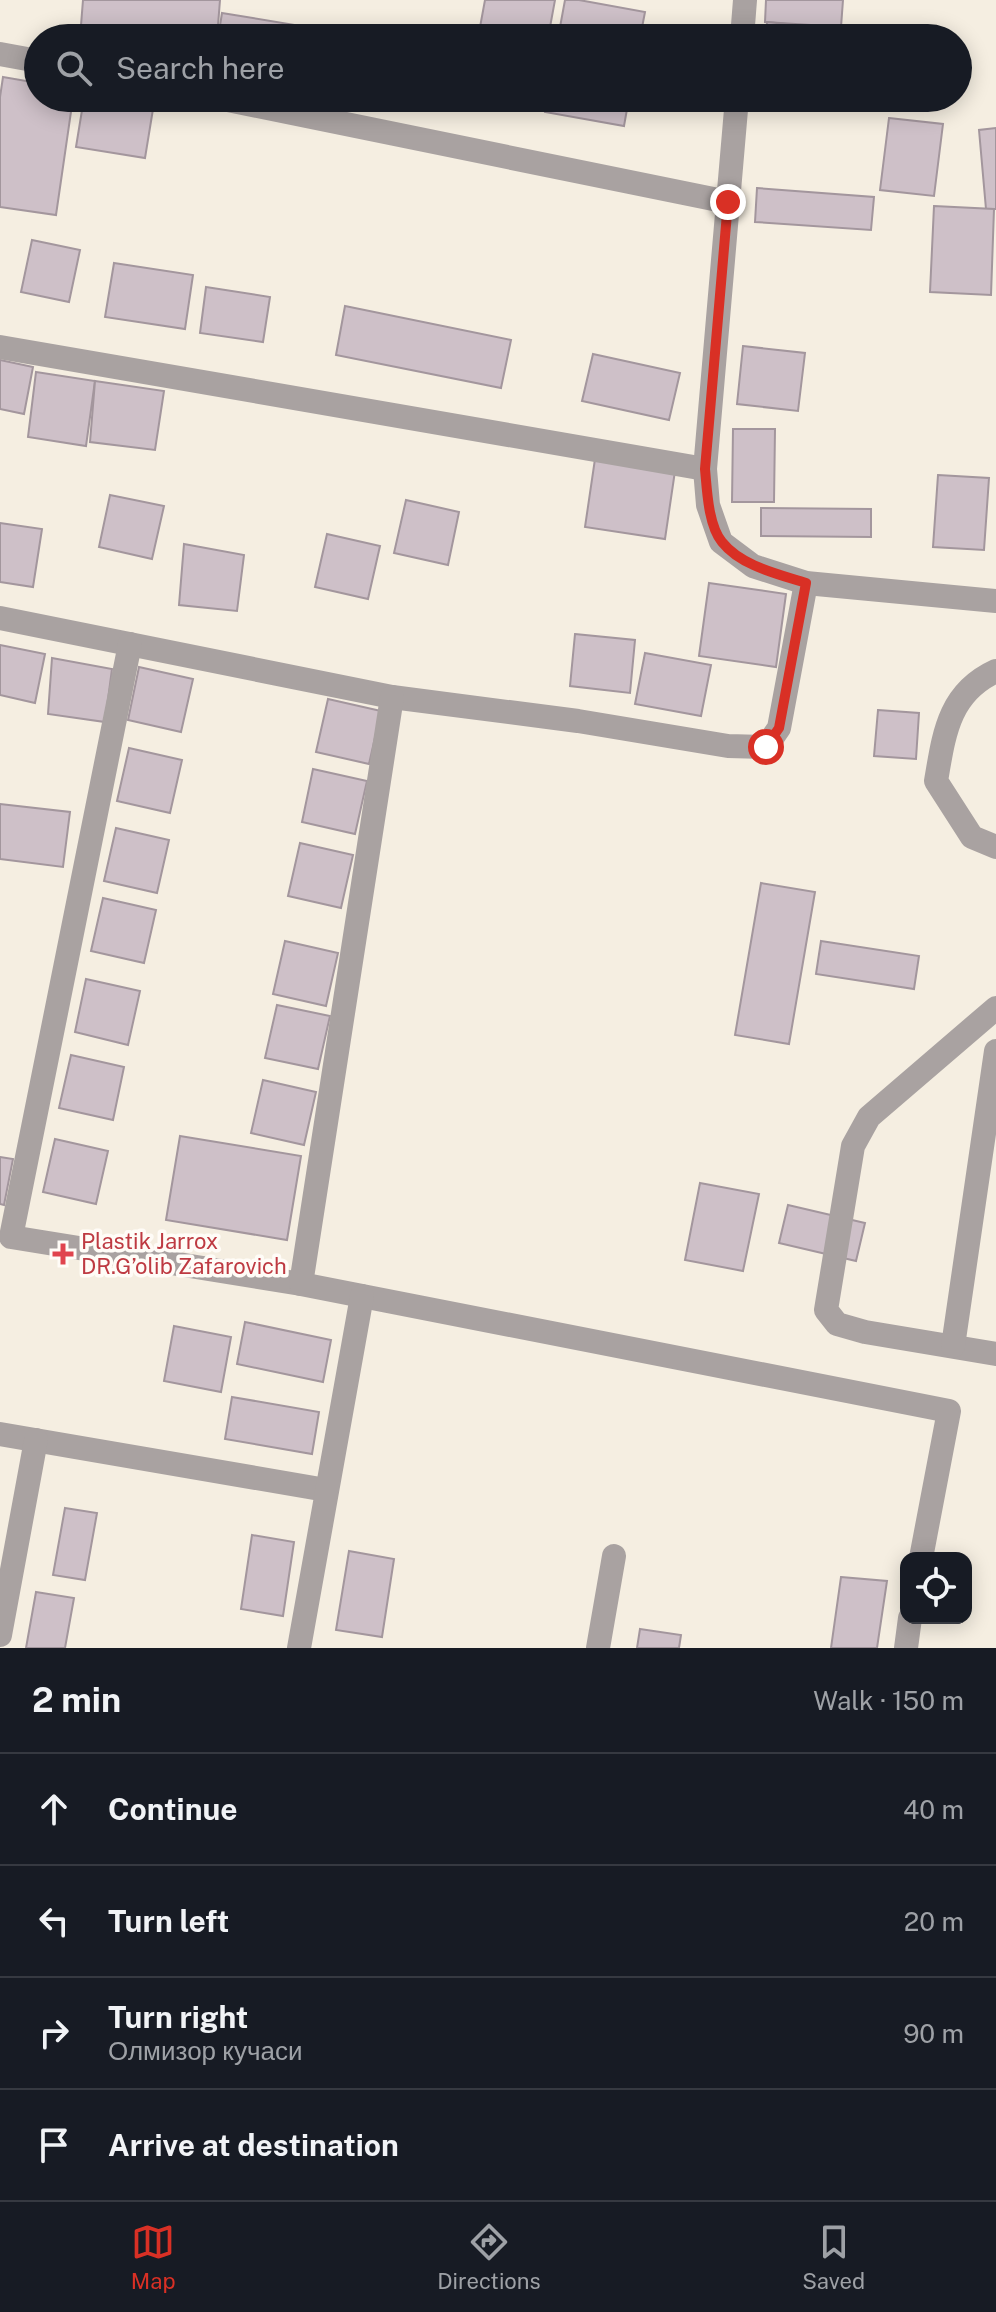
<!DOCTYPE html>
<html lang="en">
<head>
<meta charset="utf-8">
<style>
  :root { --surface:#171b24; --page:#242831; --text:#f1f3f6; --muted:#9ea1a6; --line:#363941; --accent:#d93025 }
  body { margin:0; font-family:"Public Sans",sans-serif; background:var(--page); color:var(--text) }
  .controls { position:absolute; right:24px; bottom:24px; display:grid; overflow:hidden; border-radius:16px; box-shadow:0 4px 20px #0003 }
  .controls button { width:72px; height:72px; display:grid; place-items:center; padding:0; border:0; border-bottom:2px solid var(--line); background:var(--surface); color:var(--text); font:40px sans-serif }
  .stop { position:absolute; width:24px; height:24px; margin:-18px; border:6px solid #d93025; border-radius:50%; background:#fff }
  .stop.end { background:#d93025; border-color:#fff; box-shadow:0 2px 8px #0008 }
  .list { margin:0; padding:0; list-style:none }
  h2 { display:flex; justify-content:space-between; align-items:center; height:104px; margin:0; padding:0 32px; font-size:34px }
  h2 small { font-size:26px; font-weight:400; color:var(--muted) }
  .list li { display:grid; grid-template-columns:52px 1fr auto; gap:24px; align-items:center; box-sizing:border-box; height:112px; padding:0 32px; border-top:2px solid var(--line) }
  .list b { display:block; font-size:30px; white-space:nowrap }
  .list p { margin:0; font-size:26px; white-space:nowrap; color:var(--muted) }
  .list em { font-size:26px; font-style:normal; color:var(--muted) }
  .icon { flex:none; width:44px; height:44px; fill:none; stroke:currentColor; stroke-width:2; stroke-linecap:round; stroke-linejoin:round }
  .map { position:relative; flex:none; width:996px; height:1648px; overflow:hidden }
  .search { position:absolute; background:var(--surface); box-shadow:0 4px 20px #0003; left:24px; right:24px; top:24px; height:88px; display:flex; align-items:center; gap:20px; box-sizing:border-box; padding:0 28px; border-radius:44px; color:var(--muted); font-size:30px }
  .sheet { height:552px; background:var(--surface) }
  nav { display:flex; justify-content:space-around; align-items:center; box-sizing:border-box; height:112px; border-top:2px solid var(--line); background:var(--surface); font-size:22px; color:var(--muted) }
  nav a { display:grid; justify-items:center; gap:4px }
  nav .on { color:var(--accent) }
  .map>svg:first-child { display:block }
</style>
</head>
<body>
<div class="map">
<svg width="996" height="1648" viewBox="0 0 996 1648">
  <rect width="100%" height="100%" fill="#f5eee1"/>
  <g fill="#cec0c8" stroke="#a3969d" stroke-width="2">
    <polygon points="83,0 220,0 217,38 80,38"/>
    <polygon points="485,0 555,0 548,38 478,38"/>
    <polygon points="565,0 579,0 645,12 640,38 558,38"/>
    <polygon points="766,0 843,0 841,27 765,22"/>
    <polygon points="222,13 313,28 312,38 218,38"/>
    <polygon points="767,22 816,27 815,38 766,38"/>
    <polygon points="325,29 368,38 323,38"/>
    <polygon points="3,77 38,83 38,98 73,98 56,215 0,207 0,97"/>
    <polygon points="84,98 122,98 154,103 145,158 76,147"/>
    <polygon points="502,98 537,98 536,104"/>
    <polygon points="547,98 629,98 624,126 545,112"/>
    <polygon points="889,118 943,124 934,196 880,190"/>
    <polygon points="996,128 996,209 986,209 979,130"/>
    <polygon points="757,188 874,197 871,230 755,222"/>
    <polygon points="934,206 994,209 991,295 930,292"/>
    <polygon points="32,240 80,250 69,302 21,292"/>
    <polygon points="114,263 193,275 185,329 105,317"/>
    <polygon points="206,287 270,297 263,342 200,333"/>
    <polygon points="345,306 511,340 501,388 336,355"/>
    <polygon points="743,346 805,353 798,411 737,404"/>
    <polygon points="593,354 680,373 669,420 582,401"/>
    <polygon points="0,360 33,367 24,414 0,409"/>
    <polygon points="36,372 95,381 86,446 28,437"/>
    <polygon points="95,381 164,391 155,450 90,442"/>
    <polygon points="733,429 775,429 774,502 732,502"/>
    <polygon points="595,459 675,471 665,539 585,527"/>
    <polygon points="938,475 989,478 984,550 933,547"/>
    <polygon points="110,495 164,506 152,559 99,547"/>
    <polygon points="406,500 459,512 448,565 394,553"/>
    <polygon points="761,508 871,509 871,537 761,536"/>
    <polygon points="0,523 42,529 33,587 0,582"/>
    <polygon points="327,534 380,546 368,599 315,587"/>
    <polygon points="184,544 244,555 237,611 179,605"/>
    <polygon points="709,583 786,594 776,667 699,656"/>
    <polygon points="575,634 635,640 630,693 570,686"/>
    <polygon points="0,645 45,654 35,703 0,695"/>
    <polygon points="645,653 711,665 701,716 635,704"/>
    <polygon points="52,658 112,669 105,722 48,714"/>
    <polygon points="139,667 193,679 181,732 128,720"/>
    <polygon points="328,699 381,711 369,764 316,752"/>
    <polygon points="878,710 919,713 916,759 874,756"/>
    <polygon points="129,748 182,760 170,813 117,801"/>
    <polygon points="313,769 367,781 355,834 302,822"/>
    <polygon points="0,804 70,812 63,867 0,859"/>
    <polygon points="116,828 169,840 157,893 104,881"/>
    <polygon points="300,843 353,855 341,908 288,896"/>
    <polygon points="761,883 815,892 789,1044 735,1035"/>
    <polygon points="103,898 156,910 144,963 91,951"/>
    <polygon points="285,941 338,953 326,1006 273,994"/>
    <polygon points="821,941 919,956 914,989 816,974"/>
    <polygon points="86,979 140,991 128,1045 75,1032"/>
    <polygon points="277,1005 330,1016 318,1069 265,1058"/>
    <polygon points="71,1055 124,1067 113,1120 59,1108"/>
    <polygon points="263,1080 316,1092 304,1145 251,1133"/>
    <polygon points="180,1136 301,1156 287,1240 166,1220"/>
    <polygon points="55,1139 108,1151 96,1204 43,1192"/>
    <polygon points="0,1157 13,1159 4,1205 0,1204"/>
    <polygon points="700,1183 759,1194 743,1271 685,1260"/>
    <polygon points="788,1205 865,1223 856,1261 779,1243"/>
    <polygon points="245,1322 331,1340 323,1382 237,1364"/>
    <polygon points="174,1326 231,1337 221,1392 164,1381"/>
    <polygon points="232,1397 319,1412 312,1454 225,1439"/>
    <polygon points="65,1508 97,1513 85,1580 53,1575"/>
    <polygon points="252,1535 294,1542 283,1616 241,1609"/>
    <polygon points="349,1551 394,1559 382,1637 336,1630"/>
    <polygon points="841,1577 887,1581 877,1648 831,1648"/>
    <polygon points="36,1592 74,1598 65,1648 26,1648"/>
    <polygon points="640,1629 681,1635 679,1648 637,1648"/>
  </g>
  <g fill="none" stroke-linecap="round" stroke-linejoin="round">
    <g stroke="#a9a2a1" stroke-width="24">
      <polyline points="742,38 745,0"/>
      <polyline points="0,54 38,61"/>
      <polyline points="218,98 728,202"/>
      <polyline points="737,98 705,469 708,505 721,542 753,566 806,583 996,601"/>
      <polyline points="0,347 705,469"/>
      <polyline points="0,618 392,697 578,721 728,746 766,747 779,728 806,583"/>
      <polyline points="130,644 11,1237 301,1284"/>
      <path d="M 996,671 C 948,693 944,735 936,781 L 972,837 L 996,847"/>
      <polyline points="392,697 301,1284 949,1411 921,1558"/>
      <polyline points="996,1008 869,1117 853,1146 826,1310 837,1324 865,1332 996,1354"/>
      <polyline points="953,1346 996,1051"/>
      <polyline points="0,1434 326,1490"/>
      <polyline points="0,1635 36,1440"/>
      <polyline points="299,1648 362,1296"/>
      <polyline points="598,1648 614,1556"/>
      <polyline points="906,1648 910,1618"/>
    </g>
  </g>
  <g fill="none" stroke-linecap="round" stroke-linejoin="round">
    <path stroke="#d93025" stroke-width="10" d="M 728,202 L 705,469 C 707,489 708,525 722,542 C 741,566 778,574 806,583 L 779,728 L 766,747"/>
  </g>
  <path fill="#e0444e" stroke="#fffcf7" stroke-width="3" d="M59 1242h8v8h8v8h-8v8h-8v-8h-8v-8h8z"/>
  <g text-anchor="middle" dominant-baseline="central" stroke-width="7" stroke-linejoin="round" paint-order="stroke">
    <g font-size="22" fill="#be3a42" stroke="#fffcf7" text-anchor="start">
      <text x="81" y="1241">Plastik Jarrox<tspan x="81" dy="25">DR.G’olib Zafarovich</tspan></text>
    </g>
  </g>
</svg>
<div class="controls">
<button><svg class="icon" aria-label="locate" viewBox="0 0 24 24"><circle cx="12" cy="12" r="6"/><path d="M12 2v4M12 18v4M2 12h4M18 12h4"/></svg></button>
</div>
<div class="stop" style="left:766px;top:747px"></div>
<div class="stop end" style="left:728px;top:202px"></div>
<div class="search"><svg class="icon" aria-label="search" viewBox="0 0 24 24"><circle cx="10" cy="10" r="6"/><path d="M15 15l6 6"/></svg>Search here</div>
</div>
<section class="sheet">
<h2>2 min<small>Walk · 150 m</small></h2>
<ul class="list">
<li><svg class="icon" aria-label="ahead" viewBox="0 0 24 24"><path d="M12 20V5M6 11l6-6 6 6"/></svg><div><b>Continue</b></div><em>40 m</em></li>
<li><svg class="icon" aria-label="left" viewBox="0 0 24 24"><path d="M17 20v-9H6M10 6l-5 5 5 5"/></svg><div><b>Turn left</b></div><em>20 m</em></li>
<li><svg class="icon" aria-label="right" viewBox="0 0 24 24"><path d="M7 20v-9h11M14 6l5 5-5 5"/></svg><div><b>Turn right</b><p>Олмизор кучаси</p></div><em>90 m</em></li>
<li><svg class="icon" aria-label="arrive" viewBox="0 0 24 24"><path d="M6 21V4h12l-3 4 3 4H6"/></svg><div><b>Arrive at destination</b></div></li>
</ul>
</section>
<nav>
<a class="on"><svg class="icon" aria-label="map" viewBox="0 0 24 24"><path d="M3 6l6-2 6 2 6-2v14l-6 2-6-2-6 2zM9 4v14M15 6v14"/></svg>Map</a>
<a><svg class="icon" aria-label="directions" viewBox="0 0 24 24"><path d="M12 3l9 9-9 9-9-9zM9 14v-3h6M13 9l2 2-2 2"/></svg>Directions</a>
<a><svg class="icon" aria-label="saved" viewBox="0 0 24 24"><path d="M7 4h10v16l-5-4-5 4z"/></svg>Saved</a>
</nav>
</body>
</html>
